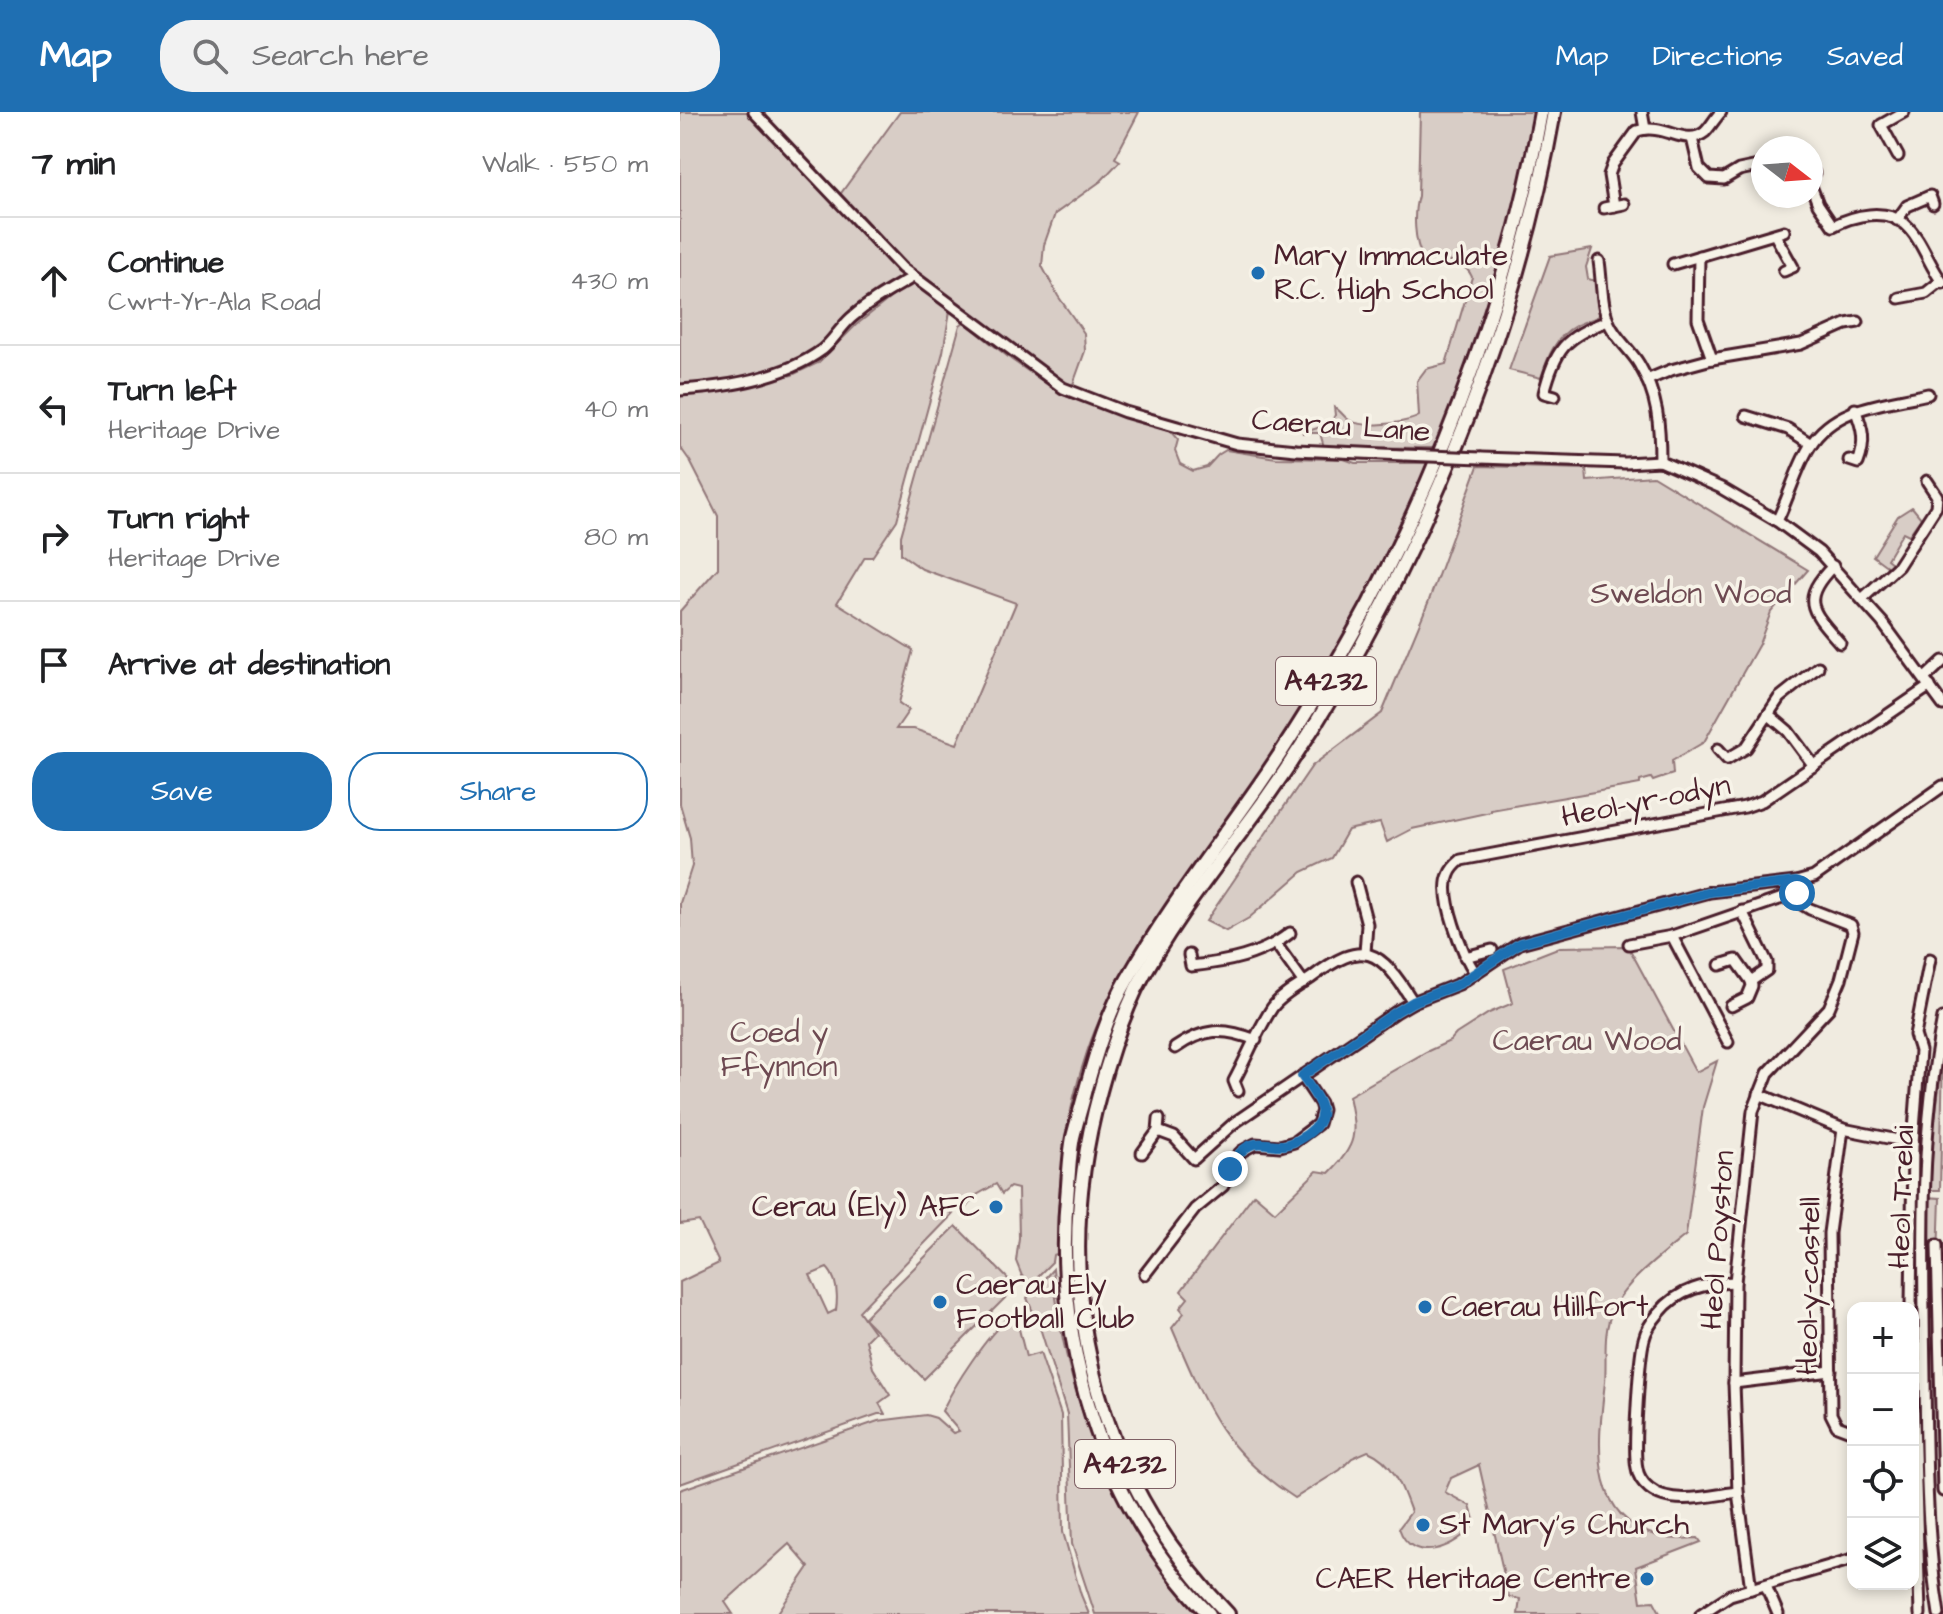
<!DOCTYPE html>
<html lang="en">
<head>
<meta charset="utf-8">
<style>
  :root { --surface:#fff; --page:#f2f2f2; --text:#202124; --muted:#757577; --line:#e0e0e0; --accent:#1f6fb2 }
  body { margin:0; font-family:"Architects Daughter",sans-serif; background:var(--page); color:var(--text) }
  .controls { position:absolute; right:24px; bottom:24px; display:grid; overflow:hidden; border-radius:16px; box-shadow:0 4px 12px #0003 }
  .controls button { width:72px; height:72px; display:grid; place-items:center; padding:0; border:0; border-bottom:2px solid var(--line); background:var(--surface); color:var(--text); font:40px sans-serif }
  .compass { position:absolute; left:1071px; top:24px; width:72px; height:72px; border-radius:50%; background:var(--surface); box-shadow:0 4px 12px #0003; rotate:107deg }
  .stop { position:absolute; width:24px; height:24px; margin:-18px; border:6px solid #1f6fb2; border-radius:50%; background:#fff }
  .stop.end { background:#1f6fb2; border-color:#fff; box-shadow:0 2px 8px #0008 }
  .list { margin:0; padding:0; list-style:none }
  h2 { display:flex; justify-content:space-between; align-items:center; height:104px; margin:0; padding:0 32px; font-size:34px }
  h2 small { font-size:26px; font-weight:400; color:var(--muted) }
  .list li { display:grid; grid-template-columns:52px 1fr auto; gap:24px; align-items:center; box-sizing:border-box; height:128px; padding:0 32px; border-top:2px solid var(--line) }
  .list b { display:block; font-size:30px; white-space:nowrap }
  .list p { margin:0; font-size:26px; white-space:nowrap; color:var(--muted) }
  .list em { font-size:26px; font-style:normal; color:var(--muted) }
  .actions { display:flex; gap:16px; padding:24px 32px }
  .actions a { flex:1; padding:18px 0; border:2px solid var(--accent); border-radius:32px; text-align:center; font-size:28px; color:var(--accent) }
  .actions .main { background:var(--accent); color:#fff }
  .icon { flex:none; width:44px; height:44px; fill:none; stroke:currentColor; stroke-width:2; stroke-linecap:round; stroke-linejoin:round }
  .map { position:relative; flex:none; width:1263px; height:1502px; overflow:hidden }
  header { display:flex; align-items:center; gap:48px; box-sizing:border-box; height:112px; padding:0 40px; background:var(--accent); color:#fff }
  header strong { font-size:38px }
  nav { display:flex; gap:44px; margin-inline-start:auto; font-size:28px }
  .search { width:560px; height:72px; background:var(--page); display:flex; align-items:center; gap:20px; box-sizing:border-box; padding:0 28px; border-radius:32px; color:var(--muted); font-size:30px }
  main { display:flex }
  aside { flex:1; background:var(--surface) }
  .map>svg:first-child { display:block }
</style>
</head>
<body>
<header>
<strong>Map</strong>
<div class="search"><svg class="icon" aria-label="search" viewBox="0 0 24 24"><circle cx="10" cy="10" r="6"/><path d="M15 15l6 6"/></svg>Search here</div>
<nav><a>Map</a><a>Directions</a><a>Saved</a></nav>
</header>
<main>
<aside>
<h2>7 min<small>Walk · 550 m</small></h2>
<ul class="list">
<li><svg class="icon" aria-label="ahead" viewBox="0 0 24 24"><path d="M12 20V5M6 11l6-6 6 6"/></svg><div><b>Continue</b><p>Cwrt-Yr-Ala Road</p></div><em>430 m</em></li>
<li><svg class="icon" aria-label="left" viewBox="0 0 24 24"><path d="M17 20v-9H6M10 6l-5 5 5 5"/></svg><div><b>Turn left</b><p>Heritage Drive</p></div><em>40 m</em></li>
<li><svg class="icon" aria-label="right" viewBox="0 0 24 24"><path d="M7 20v-9h11M14 6l5 5-5 5"/></svg><div><b>Turn right</b><p>Heritage Drive</p></div><em>80 m</em></li>
<li><svg class="icon" aria-label="arrive" viewBox="0 0 24 24"><path d="M6 21V4h12l-3 4 3 4H6"/></svg><div><b>Arrive at destination</b></div></li>
</ul>
<div class="actions"><a class="main">Save</a><a>Share</a></div>
</aside>
<div class="map">
<svg width="1263" height="1502" viewBox="0 0 1263 1502">
  <rect width="100%" height="100%" fill="#f0ebe0"/>
  <filter id="ink" filterUnits="userSpaceOnUse"><feTurbulence type="fractalNoise" baseFrequency=".0125" numOctaves="2"/><feDisplacementMap in="SourceGraphic" scale="16" xChannelSelector="R" yChannelSelector="G"/><feConvolveMatrix kernelMatrix="1 2 1 2 8 2 1 2 1" color-interpolation-filters="sRGB"/></filter>
  <g filter="url(#ink)">
    <g fill="#d8cdc6" stroke="#917678" stroke-width="2" fill-rule="evenodd">
      <polygon points="0,0 67,0 220,162 219,170 150,233 85,264 0,278"/>
      <polygon points="220,0 459,0 435,46 440,49 421,69 375,102 364,133 362,154 378,184 404,221 405,239 392,275 344,243 224,150 159,84"/>
      <path d="M 740,0 L 857,0 C 848,51 834,100 820,150 L 819,162 L 769,299 L 767,313 L 755,336 L 644,335 L 640,321 L 622,321 L 650,312 L 655,303 L 654,295 C 660,298 664,305 669,308 C 682,317 727,311 739,304 L 737,269 L 746,257 L 766,252 L 792,165 C 785,147 760,149 743,146 C 734,129 733,102 738,84 Z"/>
      <path d="M 912,137 L 906,155 L 908,167 L 916,169 L 921,203 C 914,207 905,209 897,213 C 875,225 868,244 861,266 L 829,258 L 870,144 Z"/>
      <path d="M 228,172 L 236,173 L 268,194 L 270,199 L 263,240 L 217,408 L 192,445 L 185,445 L 157,491 L 233,538 L 219,591 L 229,598 L 216,617 L 234,617 L 277,632 L 336,491 L 242,457 L 221,442 L 221,424 L 280,213 L 284,210 L 332,248 L 383,283 L 491,320 L 498,328 L 495,339 L 500,352 L 513,359 L 527,355 L 538,343 L 546,338 L 596,346 L 664,347 L 675,351 L 748,351 C 704,451 656,548 596,639 C 532,735 444,830 407,940 C 384,1006 377,1073 377,1142 L 373,1143 L 372,1150 L 353,1169 L 349,1169 L 342,1164 L 336,1149 L 339,1126 L 338,1077 L 330,1075 L 322,1082 L 316,1072 L 295,1084 L 284,1098 L 276,1092 L 268,1098 L 273,1102 L 179,1199 L 194,1220 L 186,1228 L 193,1256 L 210,1283 L 199,1291 L 205,1302 L 198,1302 L 0,1372 L 0,1170 L 39,1151 L 19,1109 L 0,1112 L 0,791 L 12,754 L 10,726 L 0,692 L 0,499 L 38,456 L 38,404 L 10,349 L 0,335 L 0,283 L 112,263 L 138,251 L 176,213 ZM 147,1156 C 158,1167 158,1183 156,1198 L 148,1202 L 130,1163 Z"/>
      <polygon points="798,354 906,357 907,369 973,364 1128,458 1091,500 1079,532 1024,630 992,649 993,662 973,669 971,666 960,669 960,672 949,674 811,698 811,700 732,717 707,730 700,711 668,718 652,746 622,760 569,806 546,819 526,809 632,654 702,601 748,491"/>
      <polygon points="1232,395 1241,406 1229,423 1223,420 1207,447 1212,451 1208,455 1193,444 1218,404"/>
      <path d="M 948,834 L 1016,960 L 1037,949 L 1023,995 L 1006,1123 C 984,1141 944,1171 933,1197 C 922,1222 927,1244 925,1270 C 918,1331 906,1411 987,1426 C 997,1428 1008,1426 1018,1426 L 1021,1430 L 956,1455 L 961,1490 L 974,1489 L 981,1502 L 838,1502 L 840,1487 L 829,1485 L 799,1353 L 771,1366 L 765,1380 L 790,1394 L 795,1411 C 778,1435 732,1455 719,1416 L 731,1400 C 722,1375 714,1350 688,1339 L 672,1346 L 660,1358 L 615,1386 C 542,1339 525,1293 492,1216 L 504,1201 L 500,1196 L 508,1186 L 501,1179 L 574,1082 L 595,1100 L 637,1059 L 649,1061 C 677,1033 677,1022 669,984 L 746,940 L 770,929 L 776,922 L 809,901 L 833,891 L 824,857 L 880,835 Z"/>
      <polygon points="1263,944 1260,1078 1247,1078 1251,1064 1254,1015"/>
      <polygon points="1246,1085 1260,1086 1256,1206 1251,1206 1250,1089"/>
      <polygon points="276,1114 336,1175 244,1267 184,1206"/>
      <path d="M 373,1157 C 383,1282 435,1411 522,1502 L 415,1502 L 392,1432 L 387,1302 L 361,1219 L 347,1186 Z"/>
      <path d="M 329,1205 L 339,1217 L 346,1245 L 360,1241 L 381,1303 L 383,1420 L 401,1483 L 409,1502 L 97,1502 L 129,1455 L 109,1432 L 45,1490 L 53,1502 L 0,1502 L 0,1378 L 198,1309 L 246,1303 L 256,1306 L 273,1321 L 279,1319 L 262,1299 C 275,1272 306,1224 329,1205 Z"/>
    </g>
    <g fill="none" stroke-linecap="round" stroke-linejoin="round">
      <defs>
        <g id="minor">
          <polyline points="74,0 222,156 383,276 445,300 557,332 616,338 724,343"/>
          <polyline points="962,0 965,17"/>
          <polyline points="1012,26 1019,56 1029,66 1044,67 1059,58 1083,53"/>
          <polyline points="1218,44 1201,13 1224,0"/>
          <polyline points="1131,63 1134,61"/>
          <path d="M 1131,74 L 1138,92 L 1153,114 C 1174,103 1205,96 1225,112 C 1242,127 1249,154 1263,171"/>
          <path d="M 934,94 L 929,63 L 933,52 L 957,19 C 985,10 1005,36 1025,20 C 1031,14 1035,6 1041,0"/>
          <polyline points="924,96 944,92"/>
          <polyline points="1217,108 1227,94 1250,84 1253,92"/>
          <polyline points="1095,123 1113,155 1104,159"/>
          <polyline points="1019,144 1018,207 1032,247"/>
          <path d="M 919,149 C 922,169 921,193 929,211 C 936,227 950,237 959,252 C 978,284 980,313 980,349"/>
          <polyline points="993,152 1104,119"/>
          <polyline points="1219,186 1246,181 1261,169"/>
          <polyline points="967,268 991,258 1032,247 1121,232 1166,212 1178,210"/>
          <path d="M 0,278 C 46,275 104,266 142,238 C 153,229 160,216 171,206 C 190,189 211,178 233,165"/>
          <path d="M 875,284 L 864,281 C 875,238 885,224 928,209"/>
          <polyline points="1066,304 1108,317 1131,332"/>
          <polyline points="801,346 945,351 980,349 1041,376 1097,409 1139,440 1202,510 1263,593"/>
          <path d="M 1169,348 L 1178,351 C 1186,330 1183,317 1175,297"/>
          <path d="M 1097,409 C 1109,385 1116,356 1130,334 C 1156,293 1206,292 1248,282"/>
          <path d="M 1153,454 C 1119,488 1132,499 1160,531"/>
          <polyline points="1183,486 1218,454 1256,395 1257,384 1247,369"/>
          <polyline points="1245,566 1263,549"/>
          <polyline points="1088,602 1108,619 1134,654"/>
          <polyline points="1038,637 1047,647 1066,636 1099,586 1138,555"/>
          <polyline points="676,770 687,812 685,841"/>
          <polyline points="992,824 1048,930"/>
          <polyline points="596,832 624,871"/>
          <polyline points="949,832 992,824 1117,781"/>
          <path d="M 509,843 L 511,854 C 547,850 581,844 610,821"/>
          <polyline points="785,845 812,838"/>
          <polyline points="1040,853 1056,848 1071,869 1087,858 1087,850 1062,799"/>
          <path d="M 795,861 C 783,842 759,784 769,763 C 771,757 776,752 781,748 L 1065,695 L 1082,689 L 1250,574"/>
          <polyline points="1051,894 1067,886 1072,874 1071,869"/>
          <path d="M 495,936 C 524,916 543,915 576,928"/>
          <path d="M 558,979 L 554,969 C 567,945 577,919 592,896 C 600,884 619,874 631,866 C 684,826 699,836 733,890"/>
          <polyline points="1079,982 1163,1017 1233,1031"/>
          <polyline points="1163,1017 1149,1121 1151,1302 1157,1314 1173,1320"/>
          <polyline points="478,1019 494,1025 514,1047 554,1011 716,900 733,890 779,872 840,831 1030,780 1116,770 1134,765 1263,674"/>
          <polyline points="462,1041 478,1019 479,1007"/>
          <polyline points="1257,1133 1263,1379"/>
          <polyline points="465,1162 515,1097 543,1074 556,1045 562,1039 575,1032 600,1034 614,1030 638,1012 642,998 640,991 622,964"/>
          <path d="M 1055,1170 C 1026,1171 998,1177 979,1201 C 973,1208 966,1218 964,1227 C 959,1245 953,1339 957,1356 C 958,1364 963,1371 969,1376 C 992,1395 1032,1383 1058,1380"/>
          <polyline points="1231,1196 1233,1031 1240,939 1235,923 1250,847"/>
          <polyline points="1054,1271 1151,1259"/>
          <polyline points="1233,1276 1240,1502"/>
          <polyline points="1086,1474 1098,1502"/>
          <polyline points="1071,1477 1058,1380 1054,1271 1055,1170 1073,999 1088,961 1149,896 1161,867 1173,820 1171,813 1130,797 1120,791 1116,770"/>
          <polyline points="1021,1502 1050,1483 1173,1447"/>
          <path d="M 1259,1502 C 1246,1424 1246,1344 1245,1265 C 1243,1145 1239,1025 1263,906"/>
        </g>
        <g id="major">
          <path d="M 529,1502 C 420,1391 372,1226 388,1074 C 389,1058 390,1041 393,1025 C 397,1009 402,993 406,977 C 416,941 428,901 447,868 C 485,801 533,739 577,676 C 618,617 655,555 689,492 C 769,339 831,170 861,0"/>
          <path d="M 548,1502 C 409,1359 368,1168 420,979 C 429,945 441,909 456,877 C 490,810 543,746 587,685 C 630,624 669,559 703,493 C 782,339 844,171 874,0"/>
        </g>
      </defs>
      <use href="#minor" stroke="#4a1f2b" stroke-width="15"/>
      <use href="#major" stroke="#4a1f2b" stroke-width="18"/>
      <use href="#minor" stroke="#f7f3e8" stroke-width="9"/>
      <use href="#major" stroke="#f7f3e8" stroke-width="12"/>
      <defs>
        <polyline id="minor-bridge" points="724,343 801,346"/>
      </defs>
      <use href="#minor-bridge" stroke="#4a1f2b" stroke-width="15" stroke-linecap="butt"/>
      <use href="#minor-bridge" stroke="#f7f3e8" stroke-width="9"/>
    </g>
  </g>
  <g fill="none" stroke-linecap="round" stroke-linejoin="round" filter="url(#ink)">
    <path stroke="#1f6fb2" stroke-width="10" d="M 550,1057 C 554,1046 560,1038 571,1033 C 581,1029 592,1034 603,1033 C 612,1032 618,1028 626,1023 C 655,1003 637,986 622,964 L 716,900 L 733,890 L 779,872 L 840,831 L 1030,780 L 1116,770 L 1117,781"/>
  </g>
  <g fill="#1f6fb2" stroke="#f7f3e8" stroke-width="3">
    <circle cx="578" cy="161" r="8"/>
    <circle cx="316" cy="1095" r="8"/>
    <circle cx="260" cy="1190" r="8"/>
    <circle cx="745" cy="1195" r="8"/>
    <circle cx="743" cy="1413" r="8"/>
    <circle cx="967" cy="1467" r="8"/>
  </g>
  <g text-anchor="middle" dominant-baseline="central" stroke-width="7" stroke-linejoin="round" paint-order="stroke">
    <g fill="#f7f3e8" stroke="#7e5f64" stroke-width="2">
      <rect x="596" y="545" width="100" height="48" rx="6"/>
      <rect x="395" y="1328" width="100" height="48" rx="6"/>
    </g>
    <g font-size="28" font-weight="bold" fill="#4a1f2b">
      <text x="646" y="569">A4232</text>
      <text x="445" y="1352">A4232</text>
    </g>
    <g font-size="30" fill="#4a1f2b" stroke="#f7f3e8" text-anchor="start">
      <text x="594" y="144">Mary Immaculate<tspan x="594" dy="34">R.C. High School</tspan></text>
      <text x="300" y="1095" text-anchor="end">Cerau (Ely) AFC</text>
      <text x="276" y="1173">Caerau Ely<tspan x="276" dy="34">Football Club</tspan></text>
      <text x="761" y="1195">Caerau Hillfort</text>
      <text x="759" y="1413">St Mary's Church</text>
      <text x="951" y="1467" text-anchor="end">CAER Heritage Centre</text>
    </g>
    <g font-size="30" fill="#4a1f2b" stroke="#f7f3e8">
      <text transform="translate(661 314) rotate(4)">Caerau Lane</text>
      <text transform="translate(966 689) rotate(-11)">Heol-yr-odyn</text>
      <text transform="translate(1222 1085) rotate(-88)">Heol Trelai</text>
      <text transform="translate(1038 1128) rotate(-86)">Heol Poyston</text>
      <text transform="translate(1129 1174) rotate(-89)">Heol-y-castell</text>
    </g>
    <g font-size="30" fill="#6e4a52" stroke="#f7f3e8">
      <text x="1011" y="482">Sweldon Wood</text>
      <text x="99" y="921">Coed y<tspan x="99" dy="34">Ffynnon</tspan></text>
      <text x="907" y="929">Caerau Wood</text>
    </g>
  </g>
</svg>
<div class="controls">
<button>+</button>
<button>−</button>
<button><svg class="icon" aria-label="locate" viewBox="0 0 24 24"><circle cx="12" cy="12" r="6"/><path d="M12 2v4M12 18v4M2 12h4M18 12h4"/></svg></button>
<button><svg class="icon" aria-label="layers" viewBox="0 0 24 24"><path d="M12 4l9 5-9 5-9-5zM3 14l9 5 9-5"/></svg></button>
</div>
<svg class="compass" viewBox="-18 -18 36 36"><path d="M0-13l5 13h-10z" fill="#e53935"/><path d="M0 13l5-13h-10z" fill="#757577"/></svg>
<div class="stop" style="left:1117px;top:781px"></div>
<div class="stop end" style="left:550px;top:1057px"></div>
</div>
</main>
</body>
</html>
